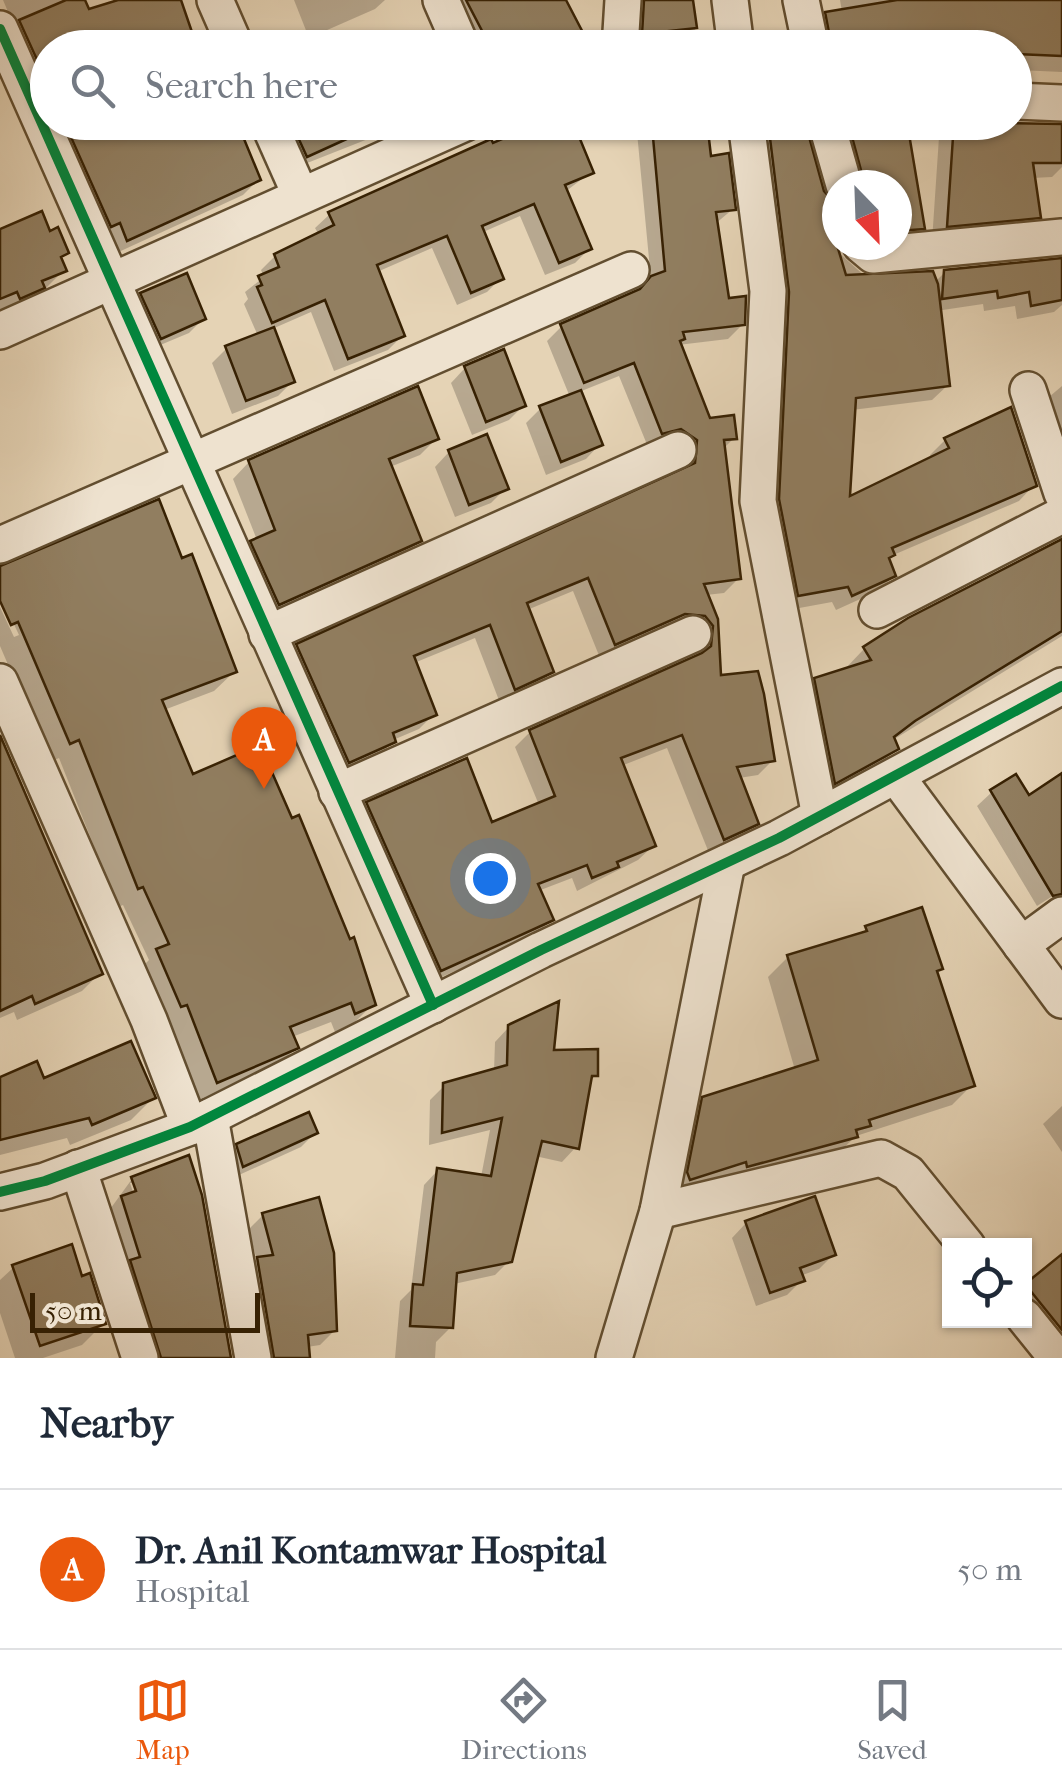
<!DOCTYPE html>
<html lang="en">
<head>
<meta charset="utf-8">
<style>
  :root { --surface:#fff; --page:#f2f2f3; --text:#1f2937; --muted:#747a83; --line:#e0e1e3; --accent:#ea580c }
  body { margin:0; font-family:"IM FELL French Canon",serif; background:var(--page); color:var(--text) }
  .controls { position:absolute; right:30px; bottom:30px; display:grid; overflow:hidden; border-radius:0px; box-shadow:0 2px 8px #0004 }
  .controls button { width:90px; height:90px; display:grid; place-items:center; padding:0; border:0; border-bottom:2px solid var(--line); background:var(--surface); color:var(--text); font:50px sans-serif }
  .compass { position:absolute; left:822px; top:170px; width:90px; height:90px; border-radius:50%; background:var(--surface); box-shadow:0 2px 8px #0004; rotate:157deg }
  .scale { position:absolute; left:30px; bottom:25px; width:230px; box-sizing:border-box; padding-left:10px; border:5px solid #372103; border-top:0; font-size:28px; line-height:35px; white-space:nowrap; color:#372103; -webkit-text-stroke:8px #eee2cf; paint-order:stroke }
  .you { position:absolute; left:490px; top:878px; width:35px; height:35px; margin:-25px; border:8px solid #fff; border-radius:50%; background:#1a73e8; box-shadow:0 0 0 15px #1a73e833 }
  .badge { display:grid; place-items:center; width:65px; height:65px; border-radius:50%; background:var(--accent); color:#fff; font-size:32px; font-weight:700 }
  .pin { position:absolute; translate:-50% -82px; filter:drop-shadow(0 2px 5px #0008) }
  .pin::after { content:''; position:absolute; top:52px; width:35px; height:30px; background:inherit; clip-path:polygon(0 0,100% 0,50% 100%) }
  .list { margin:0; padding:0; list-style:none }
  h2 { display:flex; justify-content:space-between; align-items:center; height:130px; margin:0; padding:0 40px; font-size:42px }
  h2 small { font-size:32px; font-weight:400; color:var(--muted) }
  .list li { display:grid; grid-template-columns:65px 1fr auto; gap:30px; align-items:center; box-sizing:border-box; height:160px; padding:0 40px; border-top:2px solid var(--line) }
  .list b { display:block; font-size:38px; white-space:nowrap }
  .list p { margin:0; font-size:32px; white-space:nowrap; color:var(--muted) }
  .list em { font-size:32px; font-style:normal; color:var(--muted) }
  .icon { flex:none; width:55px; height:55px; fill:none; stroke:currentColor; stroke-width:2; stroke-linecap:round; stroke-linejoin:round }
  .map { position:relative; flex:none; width:1062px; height:1358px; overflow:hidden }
  .search { position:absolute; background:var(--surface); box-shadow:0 2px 8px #0004; left:30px; right:30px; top:30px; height:110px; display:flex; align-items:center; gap:25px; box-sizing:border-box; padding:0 35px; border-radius:55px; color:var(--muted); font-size:38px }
  .sheet { height:290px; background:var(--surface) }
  nav { display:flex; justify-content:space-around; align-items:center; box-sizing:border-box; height:140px; border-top:2px solid var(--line); background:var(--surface); font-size:28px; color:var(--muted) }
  nav a { display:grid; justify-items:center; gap:5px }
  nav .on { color:var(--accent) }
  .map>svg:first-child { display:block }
</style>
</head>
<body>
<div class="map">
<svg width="1062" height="1358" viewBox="0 0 1062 1358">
  <rect width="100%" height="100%" fill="#e5d3b5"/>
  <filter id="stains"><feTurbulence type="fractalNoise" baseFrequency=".002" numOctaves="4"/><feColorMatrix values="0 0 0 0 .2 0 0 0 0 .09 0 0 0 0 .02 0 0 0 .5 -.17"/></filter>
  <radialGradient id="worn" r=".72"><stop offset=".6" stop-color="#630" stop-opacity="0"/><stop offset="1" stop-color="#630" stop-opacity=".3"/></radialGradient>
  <g fill="#0003" fill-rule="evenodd">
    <polygon points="3,0 83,0 88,13 126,0 179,0 190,34 177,48 48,48 48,106"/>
    <polygon points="294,0 385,0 375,9 309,38"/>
    <polygon points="442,0 563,0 577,48 468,48"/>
    <polygon points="624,0 692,0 697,48 629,48"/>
    <polygon points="840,0 1062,0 1062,72 1018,70 1014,82 1014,48 814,48 811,30 826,15 842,12"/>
    <polygon points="783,31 789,48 747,48 757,37"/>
    <polygon points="54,122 223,122 258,180 243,195 112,255"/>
    <polygon points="270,122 411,122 292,169"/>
    <polygon points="636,122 706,122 710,159 733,209 715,224 727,301 743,324 728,339 678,345 708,420 734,438 722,450 739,578 724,593 706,595 715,619 719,678 773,760 758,775 739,778 756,823 741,838 709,853 667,748 621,766 653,846 638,860 577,891 572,878 538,891 551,920 537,934 426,984 353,819 368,804 490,825 539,805 515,747 530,732 696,659 701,652 692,632 600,658 573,591 527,610 552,672 537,686 500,703 475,638 414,663 434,714 419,729 393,740 379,757 334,776 283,661 298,646 685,470 675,447 648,447 619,376 579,392 600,444 586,459 546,475 526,423 540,409 570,397 547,341 562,326 637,293 651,280"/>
    <polygon points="743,122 804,122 821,192 837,207 838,252 867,278 932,285 945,272 1062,259 1062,305 1054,312 1017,319 1015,306 984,311 983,304 936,311 948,385 932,400 852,410 848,500 931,459 930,455 945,440 1034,485 1019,501 891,556 887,560 894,576 878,591 836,610 832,602 783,611"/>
    <polygon points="825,122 904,122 923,228 907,243 897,244 897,185 844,185"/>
    <polygon points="940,122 1062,125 1062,167 1052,177 1032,178 1038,217 1022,232 932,241"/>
    <polygon points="591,172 565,192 589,249 575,263 545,275 520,216 481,233 501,278 487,292 457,305 432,248 377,272 402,336 388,350 334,371 311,312 272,329 292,382 278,396 232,414 212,363 226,349 258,336 244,304 248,299 245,292 264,277 261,270 275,256 319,235 315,228 330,214"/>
    <polygon points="0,232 48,234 66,253 59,260 64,270 42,292 0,318"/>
    <polygon points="142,295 203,319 189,333 146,351 127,309"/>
    <polygon points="465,368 523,406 509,420 472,435 451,383"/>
    <polygon points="1062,386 1062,636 893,740 896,749 875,770 814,803 794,702 816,680 842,672 864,649 1059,541 1062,509 1030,413"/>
    <polygon points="436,439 420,455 390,467 419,541 403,557 262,620 235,559 257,540 233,479 249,462"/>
    <polygon points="449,452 506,488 491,503 455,517 435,467"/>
    <polygon points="181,561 234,672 214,691 164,710 192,777 373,1004 353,1024 335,1032 331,1022 292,1037 296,1048 276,1068 197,1101 138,971 149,960 123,905 118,907 59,758 50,762 0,646 0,607 14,637 19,635 0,595 0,566"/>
    <polygon points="0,753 100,973 82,991 17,1020 14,1012 0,1018"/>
    <polygon points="1062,778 1062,890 1037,906 977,806 992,792 1028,799"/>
    <polygon points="867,928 940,968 935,974 972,1085 952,1105 856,1136 835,1156 670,1199 683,1120 704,1099 795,1070 768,977 788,957 859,936"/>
    <polygon points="509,1027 596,1075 589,1082 576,1147 562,1162 535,1156 509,1261 495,1275 454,1284 451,1327 436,1342 435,1358 395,1358 400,1301 411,1290 424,1185 438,1170 481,1177 490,1130 429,1145 430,1100 444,1086 494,1071 495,1042"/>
    <polygon points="0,1080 43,1081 153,1098 131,1120 70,1145 67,1138 0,1155"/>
    <polygon points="1062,1106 1062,1152 1043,1124"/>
    <polygon points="315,1133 301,1147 228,1180 223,1161 238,1146"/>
    <path d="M 187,1158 L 232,1358 L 144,1358 L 108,1212 L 132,1179 ZM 130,1183 L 136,1183 L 137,1204 Z"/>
    <polygon points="263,1215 335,1330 320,1345 307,1347 308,1358 258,1358 243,1274 257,1260 248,1230"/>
    <polygon points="746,1223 833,1255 819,1269 800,1276 802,1280 787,1295 756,1306 732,1238"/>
    <polygon points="1062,1257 1062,1315 1039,1333 1024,1315 1024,1288"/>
    <polygon points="14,1267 104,1323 82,1345 43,1358 15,1358 0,1313 0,1280"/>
  </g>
  <g fill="#917e60" stroke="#372103" stroke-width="2.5">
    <polygon points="66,0 85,0 89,9 118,0 181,0 193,35 155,48 48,48 48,84 19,20"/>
    <polygon points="466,0 566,0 591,48 491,48"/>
    <polygon points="644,0 693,0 697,28 642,34"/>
    <polygon points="897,0 1062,0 1062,56 1014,54 1014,48 1006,48 1006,44 832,48 825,12"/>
    <polygon points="75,122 237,122 261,180 127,241 120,223 111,227 70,135 79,132"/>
    <polygon points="291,122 384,122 307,157"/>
    <polygon points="542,122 573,122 594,173 565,185 592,249 559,263 534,204 482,226 504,279 471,293 447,236 377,265 405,336 348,359 325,300 272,323 257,287 262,285 258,276 279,267 274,254 334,225 328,212 491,139 493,143"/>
    <polygon points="707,122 711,156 729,153 736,210 716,212 729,298 746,296 745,325 683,332 685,339 680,341 710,418 734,415 737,439 724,440 741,579 704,584 718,619 721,675 758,671 764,694 775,761 737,767 759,824 724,840 682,735 621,758 656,846 617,862 619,867 592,878 587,865 538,884 554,920 441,971 366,802 467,758 492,822 555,796 529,730 702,653 711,646 713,626 705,616 685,614 615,645 588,578 527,603 554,672 515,690 490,625 414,656 437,715 393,733 396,742 349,763 296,644 695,463 697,440 681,429 662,434 634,363 584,383 560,324 640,289 651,276 665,271 652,126"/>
    <polygon points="768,122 805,122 824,191 837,205 837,245 846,275 933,271 938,284 950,386 856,398 850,496 949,448 944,438 1011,407 1037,486 892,548 895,555 889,558 896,576 852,596 848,587 798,596 779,499 789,292"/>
    <polygon points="848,122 907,122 925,229 897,231 897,185 865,185"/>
    <polygon points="954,122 1062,124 1062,163 1033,163 1041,218 947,227"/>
    <polygon points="42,211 50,231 58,227 69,253 61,257 67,271 42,281 45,288 20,299 17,292 0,299 0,229"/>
    <polygon points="1062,258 1062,300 1031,306 1029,292 998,298 997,291 942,299 944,270"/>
    <polygon points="187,273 206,319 161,339 140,293"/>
    <polygon points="274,327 295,382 246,401 225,346"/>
    <polygon points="504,349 526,406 486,422 464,366"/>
    <polygon points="418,386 439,439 389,459 422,541 279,605 250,541 275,530 248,460"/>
    <polygon points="581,390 603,445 561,462 539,406"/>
    <polygon points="487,434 509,489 469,505 448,450"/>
    <polygon points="159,499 182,558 192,554 237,672 162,700 193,774 260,745 292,818 299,815 350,939 354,937 376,1005 355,1014 351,1003 290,1027 299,1048 217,1083 187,1005 181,1007 156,949 169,944 143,887 138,889 79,740 70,744 18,622 11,625 0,601 0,566"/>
    <polygon points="1062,539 1062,631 915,721 894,737 899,749 835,784 814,678 871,660 863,647 908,618"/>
    <polygon points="0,735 103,974 35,1004 32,996 0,1011"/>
    <polygon points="1062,773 1062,894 1053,896 990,790 1016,774 1029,795"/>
    <polygon points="922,907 943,969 937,971 975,1086 869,1120 871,1126 856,1130 858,1137 747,1167 746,1162 690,1180 687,1172 702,1097 818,1060 787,955 867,931 865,926"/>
    <polygon points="559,1001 554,1050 598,1049 598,1076 592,1076 579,1149 542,1141 512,1262 457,1273 453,1328 410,1326 413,1284 423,1285 437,1168 491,1176 502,1118 442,1133 443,1083 507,1065 508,1025"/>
    <polygon points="131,1041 156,1098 92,1125 89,1118 0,1140 0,1077 37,1061 44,1078"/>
    <polygon points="309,1112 318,1133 243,1167 236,1144"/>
    <polygon points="189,1155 202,1195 231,1358 161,1358 130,1260 140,1257 121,1196 136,1191 131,1177"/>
    <polygon points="815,1196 836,1255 800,1268 805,1281 770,1293 745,1221"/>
    <polygon points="319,1197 334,1253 337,1331 308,1335 310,1358 274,1358 257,1257 273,1255 262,1213"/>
    <polygon points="72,1244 82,1276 90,1273 106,1324 40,1346 12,1265"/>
    <polygon points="1062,1254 1062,1330 1025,1284"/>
  </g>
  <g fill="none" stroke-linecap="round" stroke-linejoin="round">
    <defs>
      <g id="minor">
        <polyline points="215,0 236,48"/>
        <polyline points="441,0 462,48"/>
        <polyline points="730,0 736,48"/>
        <polyline points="801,0 811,48"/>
        <polyline points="0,29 433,1005"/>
        <polyline points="620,48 623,0"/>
        <polyline points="1014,101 1062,103"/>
        <polyline points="268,122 300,194"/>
        <polyline points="746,122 768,291 758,501 820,816"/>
        <polyline points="826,122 844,185"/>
        <polyline points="861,245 873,255 1062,237"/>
        <polyline points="0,331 467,122"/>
        <polyline points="1028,390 1062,493"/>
        <polyline points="0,545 631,270"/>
        <polyline points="877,610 1062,515"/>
        <polyline points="267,634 678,450"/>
        <polyline points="0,682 149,1020 190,1127"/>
        <polyline points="896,776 1062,1000"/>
        <polyline points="337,792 693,634"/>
        <polyline points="1021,945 1062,915"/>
        <polyline points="210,1117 253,1358"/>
        <polyline points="78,1168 140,1358"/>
        <polyline points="0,1192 45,1181 190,1127 541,950 779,838 1062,686"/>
        <polyline points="658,1211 881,1158 908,1173 967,1246"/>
        <polyline points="1024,1317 1057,1358"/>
        <polyline points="614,1358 658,1211 727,863"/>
      </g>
    </defs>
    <use href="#minor" stroke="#624e30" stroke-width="40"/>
    <use href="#minor" stroke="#eee2cf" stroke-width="35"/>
    <defs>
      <g id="cycleway">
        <polyline points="0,29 433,1005"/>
        <polyline points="0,1192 45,1181 190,1127 541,950 779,838 1062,686"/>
      </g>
    </defs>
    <use href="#cycleway" stroke="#eee2cf" stroke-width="16"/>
    <use href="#cycleway" stroke="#00873e" stroke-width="10"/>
  </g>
  <rect width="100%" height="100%" filter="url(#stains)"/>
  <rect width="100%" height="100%" fill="url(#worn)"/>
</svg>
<div class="controls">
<button><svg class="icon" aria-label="locate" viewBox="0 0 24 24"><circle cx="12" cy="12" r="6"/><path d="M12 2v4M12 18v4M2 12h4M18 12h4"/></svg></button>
</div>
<svg class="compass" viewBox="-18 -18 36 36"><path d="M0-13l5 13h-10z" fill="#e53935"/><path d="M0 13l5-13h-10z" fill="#747a83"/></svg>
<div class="scale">50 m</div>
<div class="you"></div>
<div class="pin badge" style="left:264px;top:789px">A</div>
<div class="search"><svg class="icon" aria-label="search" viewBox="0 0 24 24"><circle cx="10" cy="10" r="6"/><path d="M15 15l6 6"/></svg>Search here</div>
</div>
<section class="sheet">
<h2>Nearby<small></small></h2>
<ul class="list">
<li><span class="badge">A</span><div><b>Dr. Anil Kontamwar Hospital</b><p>Hospital</p></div><em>50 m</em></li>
</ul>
</section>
<nav>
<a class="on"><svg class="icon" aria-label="map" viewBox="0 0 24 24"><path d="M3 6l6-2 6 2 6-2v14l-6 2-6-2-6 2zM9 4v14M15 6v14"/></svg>Map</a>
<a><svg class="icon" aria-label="directions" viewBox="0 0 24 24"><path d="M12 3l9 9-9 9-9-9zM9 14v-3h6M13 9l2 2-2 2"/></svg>Directions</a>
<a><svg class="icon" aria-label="saved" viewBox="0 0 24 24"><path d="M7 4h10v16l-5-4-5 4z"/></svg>Saved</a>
</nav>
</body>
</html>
